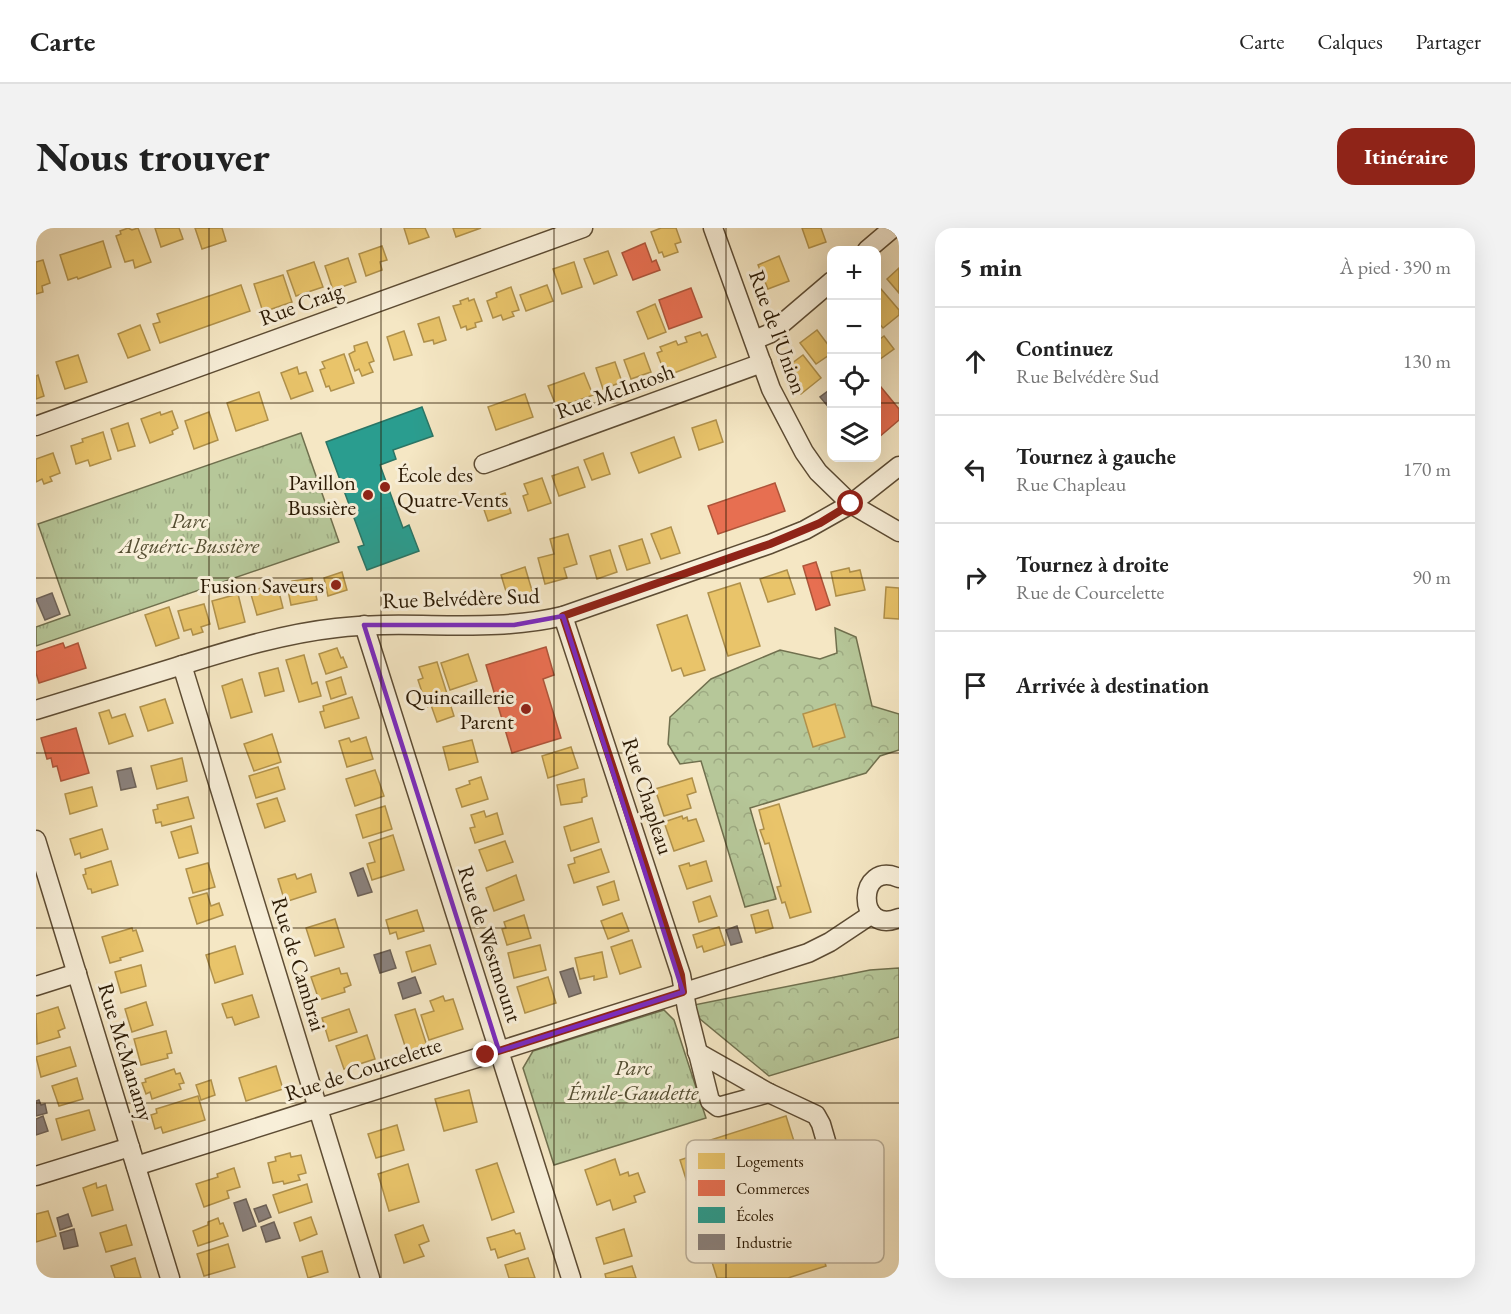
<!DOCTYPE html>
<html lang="fr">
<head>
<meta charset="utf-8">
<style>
  :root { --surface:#fff; --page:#f2f2f2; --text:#222; --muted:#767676; --line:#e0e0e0; --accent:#8f2418 }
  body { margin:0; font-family:"EB Garamond",serif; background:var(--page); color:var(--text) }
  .controls { position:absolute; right:18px; top:18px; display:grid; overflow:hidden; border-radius:12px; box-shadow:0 6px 24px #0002 }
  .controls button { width:54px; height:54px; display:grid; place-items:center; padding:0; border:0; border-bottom:2px solid var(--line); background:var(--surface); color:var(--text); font:30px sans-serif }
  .stop { position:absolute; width:18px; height:18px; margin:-14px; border:4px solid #8f2418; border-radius:50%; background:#fff }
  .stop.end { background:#8f2418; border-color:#fff; box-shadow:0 2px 6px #0008 }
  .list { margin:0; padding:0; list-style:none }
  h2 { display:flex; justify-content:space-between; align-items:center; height:78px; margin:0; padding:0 24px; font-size:26px }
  h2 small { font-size:20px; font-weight:400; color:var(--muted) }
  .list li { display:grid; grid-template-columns:39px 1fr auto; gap:18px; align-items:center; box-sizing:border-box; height:108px; padding:0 24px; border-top:2px solid var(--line) }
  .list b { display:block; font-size:22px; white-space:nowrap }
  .list p { margin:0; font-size:20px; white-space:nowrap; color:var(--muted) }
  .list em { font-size:20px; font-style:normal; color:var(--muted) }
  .icon { flex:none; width:33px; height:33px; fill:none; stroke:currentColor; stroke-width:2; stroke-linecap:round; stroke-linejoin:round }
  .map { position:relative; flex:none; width:863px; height:1050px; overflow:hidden; border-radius:18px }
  header { display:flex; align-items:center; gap:36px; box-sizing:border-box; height:84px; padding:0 30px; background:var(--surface); border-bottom:2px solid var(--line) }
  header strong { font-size:28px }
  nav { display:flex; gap:33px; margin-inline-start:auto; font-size:21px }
  .intro { display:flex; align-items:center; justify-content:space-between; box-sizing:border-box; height:144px; padding:0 36px }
  h1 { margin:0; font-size:42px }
  .button { padding:15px 27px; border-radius:18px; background:var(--accent); color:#fff; font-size:21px; font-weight:700 }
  main { display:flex; gap:36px; padding:0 36px }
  aside { flex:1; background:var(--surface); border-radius:18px; box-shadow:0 6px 24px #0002 }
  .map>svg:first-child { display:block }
</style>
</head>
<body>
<header>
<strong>Carte</strong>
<nav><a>Carte</a><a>Calques</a><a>Partager</a></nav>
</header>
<div class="intro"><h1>Nous trouver</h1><a class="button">Itinéraire</a></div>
<main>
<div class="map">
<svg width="863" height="1050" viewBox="0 0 863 1050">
  <defs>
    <pattern id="grass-tufts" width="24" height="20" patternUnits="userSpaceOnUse" patternTransform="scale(1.5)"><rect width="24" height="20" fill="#b6c799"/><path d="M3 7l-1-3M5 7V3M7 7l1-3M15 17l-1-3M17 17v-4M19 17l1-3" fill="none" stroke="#9daa82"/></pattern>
    <pattern id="forest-crowns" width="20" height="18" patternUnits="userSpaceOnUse" patternTransform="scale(1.5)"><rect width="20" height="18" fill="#b6c799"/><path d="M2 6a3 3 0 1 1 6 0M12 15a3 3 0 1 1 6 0" fill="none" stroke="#9daa82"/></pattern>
  </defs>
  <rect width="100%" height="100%" fill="#f5e7c4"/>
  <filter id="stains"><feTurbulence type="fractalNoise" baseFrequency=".00333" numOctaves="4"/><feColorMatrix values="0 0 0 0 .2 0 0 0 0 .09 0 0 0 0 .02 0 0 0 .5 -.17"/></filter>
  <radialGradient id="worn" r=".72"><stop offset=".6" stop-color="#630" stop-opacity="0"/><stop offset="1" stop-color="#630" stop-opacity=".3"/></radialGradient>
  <g fill="url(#grass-tufts)" stroke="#70704e" stroke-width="1.5">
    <polygon points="265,205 303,314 0,418 0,399 34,387 2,296"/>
    <polygon points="628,782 638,792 670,890 518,937 487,840 497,823"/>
  </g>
  <g fill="url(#forest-crowns)" stroke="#70704e" stroke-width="1.5">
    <polygon points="799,400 820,409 836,478 863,486 863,522 844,528 830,545 714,580 740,671 709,679 665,533 644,536 632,516 634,489 675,451 744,422 784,431 801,425"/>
    <polygon points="863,740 863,809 733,848 664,791 658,777 834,742"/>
  </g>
  <g fill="#e9c46a" stroke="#b0914b" stroke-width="1.5">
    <polygon points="92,0 96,2 102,0 115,34 99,40 97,32 89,34 80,8 85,6 84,3"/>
    <polygon points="119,0 143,0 147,11 125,19"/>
    <polygon points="159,0 186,0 190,13 166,21"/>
    <polygon points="368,0 389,0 393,9 373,16"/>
    <polygon points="417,0 445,0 420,9"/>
    <polygon points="625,0 640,0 645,14 639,16 642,24 628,29 626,24 623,25 615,4"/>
    <polygon points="766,0 785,0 790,14 773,20"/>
    <polygon points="67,13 75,39 42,51 41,49 32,52 24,27"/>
    <polygon points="346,18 351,32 344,34 346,42 330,48 323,26"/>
    <polygon points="572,23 581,47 558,56 548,31"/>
    <polygon points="743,28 753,53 732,61 722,37"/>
    <polygon points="312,30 320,54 297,62 289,38"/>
    <polygon points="7,32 14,55 6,58 7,64 0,66 0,34"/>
    <polygon points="278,34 287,59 260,68 251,43"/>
    <polygon points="538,34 546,59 526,66 517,41"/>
    <polygon points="863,40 863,65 851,51"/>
    <polygon points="247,47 256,74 227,84 218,56"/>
    <polygon points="205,57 214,83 124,115 117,96 124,94 121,86"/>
    <polygon points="511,57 517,73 490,83 484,67"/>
    <polygon points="475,59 483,82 476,84 478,88 467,92 465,87 457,90 451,73 461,69 460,65"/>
    <polygon points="845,61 863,82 863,87 847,100 840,92 840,65"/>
    <polygon points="432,70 433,73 438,71 446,93 439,95 440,99 431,102 430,98 425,100 417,78 425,76 424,73"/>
    <polygon points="619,76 630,104 612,111 601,84"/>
    <polygon points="403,89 410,112 398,116 397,112 388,114 382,96"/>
    <polygon points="104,97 114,122 92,130 82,106"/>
    <polygon points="781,102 796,122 796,125 780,136 764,115"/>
    <polygon points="368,103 376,127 358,132 351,109"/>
    <polygon points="664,104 666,108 671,106 680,129 630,148 621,125 626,123 624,119 640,113 642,117 651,114 649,109"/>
    <polygon points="848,108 858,121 840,134 840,114"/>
    <polygon points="331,114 338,133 333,135 337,144 326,148 323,141 319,143 313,126 319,123 318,118"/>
    <polygon points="608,125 615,144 595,151 588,132"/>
    <polygon points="308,126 318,155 295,163 293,158 290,159 284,142 289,140 286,134"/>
    <polygon points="42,127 51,154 29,161 20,134"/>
    <polygon points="767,127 785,150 765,166 755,153 759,150 751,139"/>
    <polygon points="579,134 586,154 567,161 560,140"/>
    <polygon points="261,139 263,146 270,144 277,163 255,171 245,145"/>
    <polygon points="548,145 557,167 521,180 512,158"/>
    <polygon points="2,147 8,168 0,171 0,148"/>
    <polygon points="223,164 232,192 200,203 191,175"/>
    <polygon points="489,166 497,189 460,202 452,179"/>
    <polygon points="136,183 142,200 136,203 137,206 114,215 105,191 124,184 125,187"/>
    <polygon points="173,184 182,212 158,221 149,193"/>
    <polygon points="680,192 687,214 663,222 656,200"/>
    <polygon points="92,195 99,218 82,223 75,201"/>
    <polygon points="67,204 75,231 54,238 52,232 40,236 35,218 47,214 46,211"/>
    <polygon points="638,209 645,229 603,245 595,225"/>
    <polygon points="17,225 24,245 14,249 16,253 8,256 6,251 0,254 0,231"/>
    <polygon points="567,225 574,246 556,252 548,232"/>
    <polygon points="542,239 549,259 523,268 516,248"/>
    <polygon points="506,250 515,275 492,283 487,268 492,266 488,256"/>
    <polygon points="469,265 475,285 452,293 445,273"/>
    <polygon points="635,299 644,325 625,331 615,306"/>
    <polygon points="532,306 541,336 528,340 531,350 509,356 502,330 518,326 514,311"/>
    <polygon points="606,311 614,335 591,342 583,318"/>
    <polygon points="574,322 581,344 561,351 554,328"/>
    <polygon points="489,339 497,366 473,373 465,347"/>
    <polygon points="813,340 814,344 824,342 829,362 800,368 795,344"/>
    <polygon points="751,342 759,366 732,374 724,351"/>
    <polygon points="306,344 311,362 292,368 288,350"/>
    <polygon points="276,350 281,372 255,377 252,362 258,361 256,353"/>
    <polygon points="704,355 724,418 692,428 672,365"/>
    <polygon points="241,356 247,380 221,387 214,363"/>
    <polygon points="850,359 863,360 863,391 848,390"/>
    <polygon points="202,366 209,394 183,401 176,373"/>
    <polygon points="168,376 174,396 165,399 167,404 157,407 155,401 148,403 142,383"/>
    <polygon points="133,379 143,410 120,418 109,387"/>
    <polygon points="651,387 669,442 648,448 645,440 636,443 621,397"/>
    <polygon points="301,420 305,430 307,429 311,439 290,446 283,426"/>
    <polygon points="432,426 441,453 414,462 405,435"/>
    <polygon points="268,427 276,456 281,454 285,468 263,474 250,432"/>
    <polygon points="401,434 418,488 401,494 395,477 391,479 382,452 387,450 383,439"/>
    <polygon points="242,440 248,463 229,468 223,445"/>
    <polygon points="305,449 310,466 295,471 290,454"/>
    <polygon points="206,451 216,484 195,490 186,458"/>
    <polygon points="316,469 323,490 289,500 284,484 288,483 287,478"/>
    <polygon points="129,471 137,495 112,503 104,479"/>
    <polygon points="799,476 809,509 777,519 767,486"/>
    <polygon points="73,482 76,490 89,486 97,508 73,516 63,485"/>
    <polygon points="236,506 245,534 218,543 208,516"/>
    <polygon points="330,509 337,531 311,539 303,513 313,510 315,514"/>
    <polygon points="436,512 442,534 413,542 407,519"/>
    <polygon points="535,519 542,540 512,550 506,528"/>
    <polygon points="146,530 151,553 121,561 115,538"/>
    <polygon points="242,539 249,561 220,570 213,548"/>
    <polygon points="339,542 348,568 319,578 310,551"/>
    <polygon points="445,549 452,571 426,579 420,561 434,556 433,553"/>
    <polygon points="656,550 660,564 651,567 655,580 628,588 619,561"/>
    <polygon points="548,551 551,568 546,570 546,574 525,577 521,557"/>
    <polygon points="56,559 61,578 34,586 29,566"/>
    <polygon points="152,569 158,590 126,598 125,594 120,595 117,582 122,581 121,577"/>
    <polygon points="241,570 249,593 229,600 221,576"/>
    <polygon points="743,576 775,684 754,690 749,674 746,675 741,659 745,658 733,615 729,616 724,602 728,601 723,582"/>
    <polygon points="349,578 356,601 327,610 320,587"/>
    <polygon points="448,583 450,589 461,585 467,606 439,615 434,600 439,599 435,587"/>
    <polygon points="646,588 647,591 651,589 652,593 660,591 668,613 638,623 628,594"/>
    <polygon points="556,590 563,614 535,623 528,599"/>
    <polygon points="155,598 162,625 143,630 135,604"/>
    <polygon points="66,601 72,621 45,630 44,625 39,627 34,611"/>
    <polygon points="357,607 368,642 336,652 331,636 339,634 333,615"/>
    <polygon points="469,613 477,634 451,643 443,622"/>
    <polygon points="565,621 573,644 538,655 532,637 539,635 538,630"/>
    <polygon points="75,633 82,657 56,665 55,661 52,661 47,647 50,646 49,641"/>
    <polygon points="670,633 676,653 651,661 643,638 653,635 654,638"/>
    <polygon points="172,635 179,659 157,665 150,641"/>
    <polygon points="259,646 261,651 275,646 280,664 249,674 242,651"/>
    <polygon points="480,647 488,672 458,683 450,660"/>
    <polygon points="578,653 583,672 567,677 561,659"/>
    <polygon points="171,665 175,678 183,675 187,687 161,696 153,670"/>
    <polygon points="674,668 681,688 663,694 657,674"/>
    <polygon points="381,682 388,703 362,711 360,704 354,706 350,692"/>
    <polygon points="732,682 737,700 720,705 715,687"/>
    <polygon points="586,685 593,703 572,711 565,693"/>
    <polygon points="488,687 495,710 471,717 466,701 470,700 468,694"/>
    <polygon points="299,691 308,719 279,728 270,700"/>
    <polygon points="683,699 689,717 668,724 666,718 661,720 657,707"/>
    <polygon points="96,700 97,703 100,702 107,723 84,730 85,732 74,735 66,709"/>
    <polygon points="596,712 605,739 584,746 575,719"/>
    <polygon points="394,717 400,736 376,744 370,724"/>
    <polygon points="504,717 510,742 478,750 472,725"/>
    <polygon points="199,718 207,746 179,755 170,727"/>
    <polygon points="566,724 571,749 558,752 558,748 544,751 539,730"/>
    <polygon points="105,737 110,758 85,765 79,744"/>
    <polygon points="303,740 305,746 311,745 315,757 308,760 309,764 283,772 275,749"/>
    <polygon points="512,749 520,775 489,785 481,759"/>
    <polygon points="216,767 223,789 199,797 196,789 191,790 186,776"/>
    <polygon points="407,768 409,773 417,771 427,801 393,812 385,787 398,783 394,773"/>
    <polygon points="110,774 117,797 96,804 89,781"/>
    <polygon points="22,779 29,800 22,803 24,809 1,816 0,786"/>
    <polygon points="313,781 321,804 293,813 286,790"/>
    <polygon points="379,781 391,818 371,824 359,787"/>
    <polygon points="130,803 136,825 131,826 132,830 105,837 98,811"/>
    <polygon points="331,807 339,831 308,841 300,818"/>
    <polygon points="34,819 40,838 5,849 0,829"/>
    <polygon points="240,838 247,861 210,873 203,850"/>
    <polygon points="138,841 140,846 144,845 148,855 143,856 145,861 116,871 114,864 110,866 106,855 110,854 109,851"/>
    <polygon points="41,850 47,871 23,878 16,858"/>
    <polygon points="175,852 179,867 165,872 160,857"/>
    <polygon points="433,862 441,894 408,903 399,871"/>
    <polygon points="162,868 169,892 127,905 125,899 119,901 115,887 121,885 120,881"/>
    <polygon points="53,882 59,902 26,912 20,891"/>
    <polygon points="750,888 764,932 700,952 722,1022 730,1020 725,1006 755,997 759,1010 779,1004 790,1038 752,1050 681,1050 644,932 665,925 662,916"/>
    <polygon points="361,897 368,922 340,930 332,906"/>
    <polygon points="254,925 255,929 265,927 270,945 262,947 264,952 248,956 247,953 237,955 232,935 240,933 239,929"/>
    <polygon points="579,931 584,947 592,944 593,948 602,945 609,964 598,968 600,974 577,982 574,972 561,977 549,942"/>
    <polygon points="461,935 478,984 456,992 440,942"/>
    <polygon points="372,936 383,974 353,983 342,946"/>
    <polygon points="198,940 204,959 191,963 193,970 168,979 160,956 182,949 181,946"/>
    <polygon points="60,955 61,960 70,957 77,982 56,988 47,960"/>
    <polygon points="271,956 276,974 243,985 237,967"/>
    <polygon points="12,983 20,1008 0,1014 0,986"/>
    <polygon points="275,989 281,1006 264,1013 258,995"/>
    <polygon points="182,990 184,996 187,995 192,1008 162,1018 157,1003 172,997 172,994"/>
    <polygon points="90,997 96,1017 70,1024 64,1005"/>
    <polygon points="387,997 393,1013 383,1017 388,1028 368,1035 359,1007"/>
    <polygon points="588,1001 596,1028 568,1036 560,1010"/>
    <polygon points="478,1002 480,1006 484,1005 489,1021 462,1030 459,1021 455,1022 451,1010"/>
    <polygon points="192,1016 199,1039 168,1048 161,1026"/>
    <polygon points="286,1023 292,1044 272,1050 266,1029"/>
    <polygon points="99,1030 105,1050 79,1050 75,1038"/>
    <polygon points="492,1030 499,1050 473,1050 469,1037"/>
    <polygon points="596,1038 600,1050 570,1050 569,1046"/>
  </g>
  <g fill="#e76f51" stroke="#ae553a" stroke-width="1.5">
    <polygon points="609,15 616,34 620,32 624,42 597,52 586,25"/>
    <polygon points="655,60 666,89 633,101 623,72"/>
    <polygon points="840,153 863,181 863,192 842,210"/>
    <polygon points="739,255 749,283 682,306 672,278"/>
    <polygon points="780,334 794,377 780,382 767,338"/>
    <polygon points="27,415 29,420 42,415 50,440 3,455 0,445 0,424"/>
    <polygon points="510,419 518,447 507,451 525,510 476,525 450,437"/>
    <polygon points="40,500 53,545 25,553 21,538 17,539 15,530 11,531 5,510"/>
  </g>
  <polygon fill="#2a9d8f" stroke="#2a7565" stroke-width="1.5" points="386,179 397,208 357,222 360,231 344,237 367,300 373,297 383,323 331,342 322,319 328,317 290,214"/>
  <g fill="#8a817c" stroke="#6d6258" stroke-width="1.5">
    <polygon points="796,160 796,179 794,181 784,169"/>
    <polygon points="16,365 24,386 9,392 0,371"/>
    <polygon points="95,540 100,559 85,562 81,543"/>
    <polygon points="327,640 336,664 322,668 314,645"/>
    <polygon points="701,698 706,714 695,717 690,702"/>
    <polygon points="354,722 360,740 344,745 338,727"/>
    <polygon points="537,740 545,765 533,769 524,744"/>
    <polygon points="379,749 385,765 367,771 362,755"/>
    <polygon points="3,872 5,877 9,876 11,885 0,888 0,873"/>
    <polygon points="7,888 12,903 0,907 0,891"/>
    <polygon points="210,971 220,998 207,1003 198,975"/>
    <polygon points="230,977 235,989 223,994 218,981"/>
    <polygon points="32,986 36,998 24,1002 21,990"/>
    <polygon points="238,994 244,1010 230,1014 225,999"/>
    <polygon points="38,1001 42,1018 28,1021 24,1005"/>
  </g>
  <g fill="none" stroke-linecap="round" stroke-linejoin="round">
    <defs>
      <g id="minor">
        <polyline points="677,0 735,161 768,224 782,244 815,276 863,304"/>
        <polyline points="831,22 857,0"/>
        <polyline points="718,112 735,105 796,53"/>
        <polyline points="0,198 547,0"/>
        <polyline points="448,236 726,135"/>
        <polyline points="527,388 645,747 651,781 674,873 682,879 733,865"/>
        <polyline points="328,397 535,1050"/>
        <polyline points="146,437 334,1050"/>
        <path d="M 0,482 C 47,468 93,453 140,439 C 192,423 245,406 300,400 C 375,391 453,406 527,388 L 734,316 L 769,302 L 815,276 L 863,238"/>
        <polyline points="0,612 134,1050"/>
        <path d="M 863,650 C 821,631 819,708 863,690"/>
        <polyline points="0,758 41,745"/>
        <polyline points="661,824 733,865 780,887 785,896 813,992"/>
        <polyline points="100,938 772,725 794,714 836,686"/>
        <polyline points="0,948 94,919"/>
      </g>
    </defs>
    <use href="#minor" stroke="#5d4c34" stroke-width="21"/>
    <use href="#minor" stroke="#f8efd9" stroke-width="18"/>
  </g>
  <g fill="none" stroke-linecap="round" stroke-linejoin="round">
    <polyline stroke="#8f2418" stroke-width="8" points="450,827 647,764 645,747 527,388 734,316 784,295 815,276"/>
  </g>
  <path fill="none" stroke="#7b2cbf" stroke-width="4.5" stroke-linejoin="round" d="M 527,388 L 647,764 L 463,823 L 328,397 L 478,397 Z"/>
  <path fill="none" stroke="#2a1904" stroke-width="1.5" stroke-opacity="0.55" d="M 173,0 L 173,1050M 345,0 L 345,1050M 518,0 L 518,1050M 690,0 L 690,1050M 0,175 L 796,175M 840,175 L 863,175M 0,350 L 863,350M 0,525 L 863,525M 0,700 L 863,700M 0,875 L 863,875"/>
  <g fill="#8f2418" stroke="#f8efd9" stroke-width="2">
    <circle cx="349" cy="259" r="6"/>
    <circle cx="332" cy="267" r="6"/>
    <circle cx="300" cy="357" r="6"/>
    <circle cx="490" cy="481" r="6"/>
  </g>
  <g text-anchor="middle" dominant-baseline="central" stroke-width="6" stroke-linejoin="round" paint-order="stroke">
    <g font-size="22" fill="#2a1904" stroke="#f8efd9">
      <text transform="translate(265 76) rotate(-20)">Rue Craig</text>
      <text transform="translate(742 104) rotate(70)">Rue de l'Union</text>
      <text transform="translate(579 163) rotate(-20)">Rue McIntosh</text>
      <text transform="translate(425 370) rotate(-2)">Rue Belvédère Sud</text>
      <text transform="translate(612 568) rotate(72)">Rue Chapleau</text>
      <text transform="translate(454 716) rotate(72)">Rue de Westmount</text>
      <text transform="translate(263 736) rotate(73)">Rue de Cambrai</text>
      <text transform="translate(90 824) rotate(73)">Rue McManamy</text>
      <text transform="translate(327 841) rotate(-18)">Rue de Courcelette</text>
    </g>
    <g font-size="22" fill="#2a1904" stroke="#f8efd9" text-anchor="end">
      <text x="361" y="246" text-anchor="start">École des<tspan x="361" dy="25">Quatre-Vents</tspan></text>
      <text x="320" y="254">Pavillon<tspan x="320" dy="25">Bussière</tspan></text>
      <text x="288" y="357">Fusion Saveurs</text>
      <text x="478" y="468">Quincaillerie<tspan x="478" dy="25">Parent</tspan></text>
    </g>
    <g font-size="22" font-style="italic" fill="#544d31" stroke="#f8efd9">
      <text x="153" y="292">Parc<tspan x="153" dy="25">Alguéric-Bussière</tspan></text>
      <text x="597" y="839">Parc<tspan x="597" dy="25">Émile-Gaudette</tspan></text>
    </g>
  </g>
  <rect x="650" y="912" width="198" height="123" rx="9" fill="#f8efd9" stroke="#baaf99" stroke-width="1.5"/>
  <rect x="662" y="925" width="27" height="16" fill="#e9c46a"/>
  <rect x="662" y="952" width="27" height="16" fill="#e76f51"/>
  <rect x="662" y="979" width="27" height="16" fill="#2a9d8f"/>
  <rect x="662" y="1006" width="27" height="16" fill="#8a817c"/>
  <g font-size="16" fill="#2a1904">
    <text x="700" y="939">Logements</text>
    <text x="700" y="966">Commerces</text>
    <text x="700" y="993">Écoles</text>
    <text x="700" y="1020">Industrie</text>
  </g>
  <rect width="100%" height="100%" filter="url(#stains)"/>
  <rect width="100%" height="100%" fill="url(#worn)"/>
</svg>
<div class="controls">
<button>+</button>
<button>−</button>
<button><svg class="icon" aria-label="locate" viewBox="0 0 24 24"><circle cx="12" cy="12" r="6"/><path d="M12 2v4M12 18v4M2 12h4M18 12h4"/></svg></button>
<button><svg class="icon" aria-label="layers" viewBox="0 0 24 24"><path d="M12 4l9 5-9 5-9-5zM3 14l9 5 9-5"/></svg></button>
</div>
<div class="stop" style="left:815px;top:276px"></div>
<div class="stop end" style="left:450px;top:827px"></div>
</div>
<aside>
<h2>5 min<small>À pied · 390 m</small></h2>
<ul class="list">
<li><svg class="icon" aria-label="ahead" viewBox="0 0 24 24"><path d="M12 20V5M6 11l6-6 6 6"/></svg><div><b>Continuez</b><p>Rue Belvédère Sud</p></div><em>130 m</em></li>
<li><svg class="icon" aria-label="left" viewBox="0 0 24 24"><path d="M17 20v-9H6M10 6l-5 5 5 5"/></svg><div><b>Tournez à gauche</b><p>Rue Chapleau</p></div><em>170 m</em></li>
<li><svg class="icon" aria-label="right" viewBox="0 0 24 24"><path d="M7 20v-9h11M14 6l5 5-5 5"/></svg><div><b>Tournez à droite</b><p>Rue de Courcelette</p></div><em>90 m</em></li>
<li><svg class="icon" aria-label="arrive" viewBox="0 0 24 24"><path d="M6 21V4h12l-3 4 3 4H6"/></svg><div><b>Arrivée à destination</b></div></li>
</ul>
</aside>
</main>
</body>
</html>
